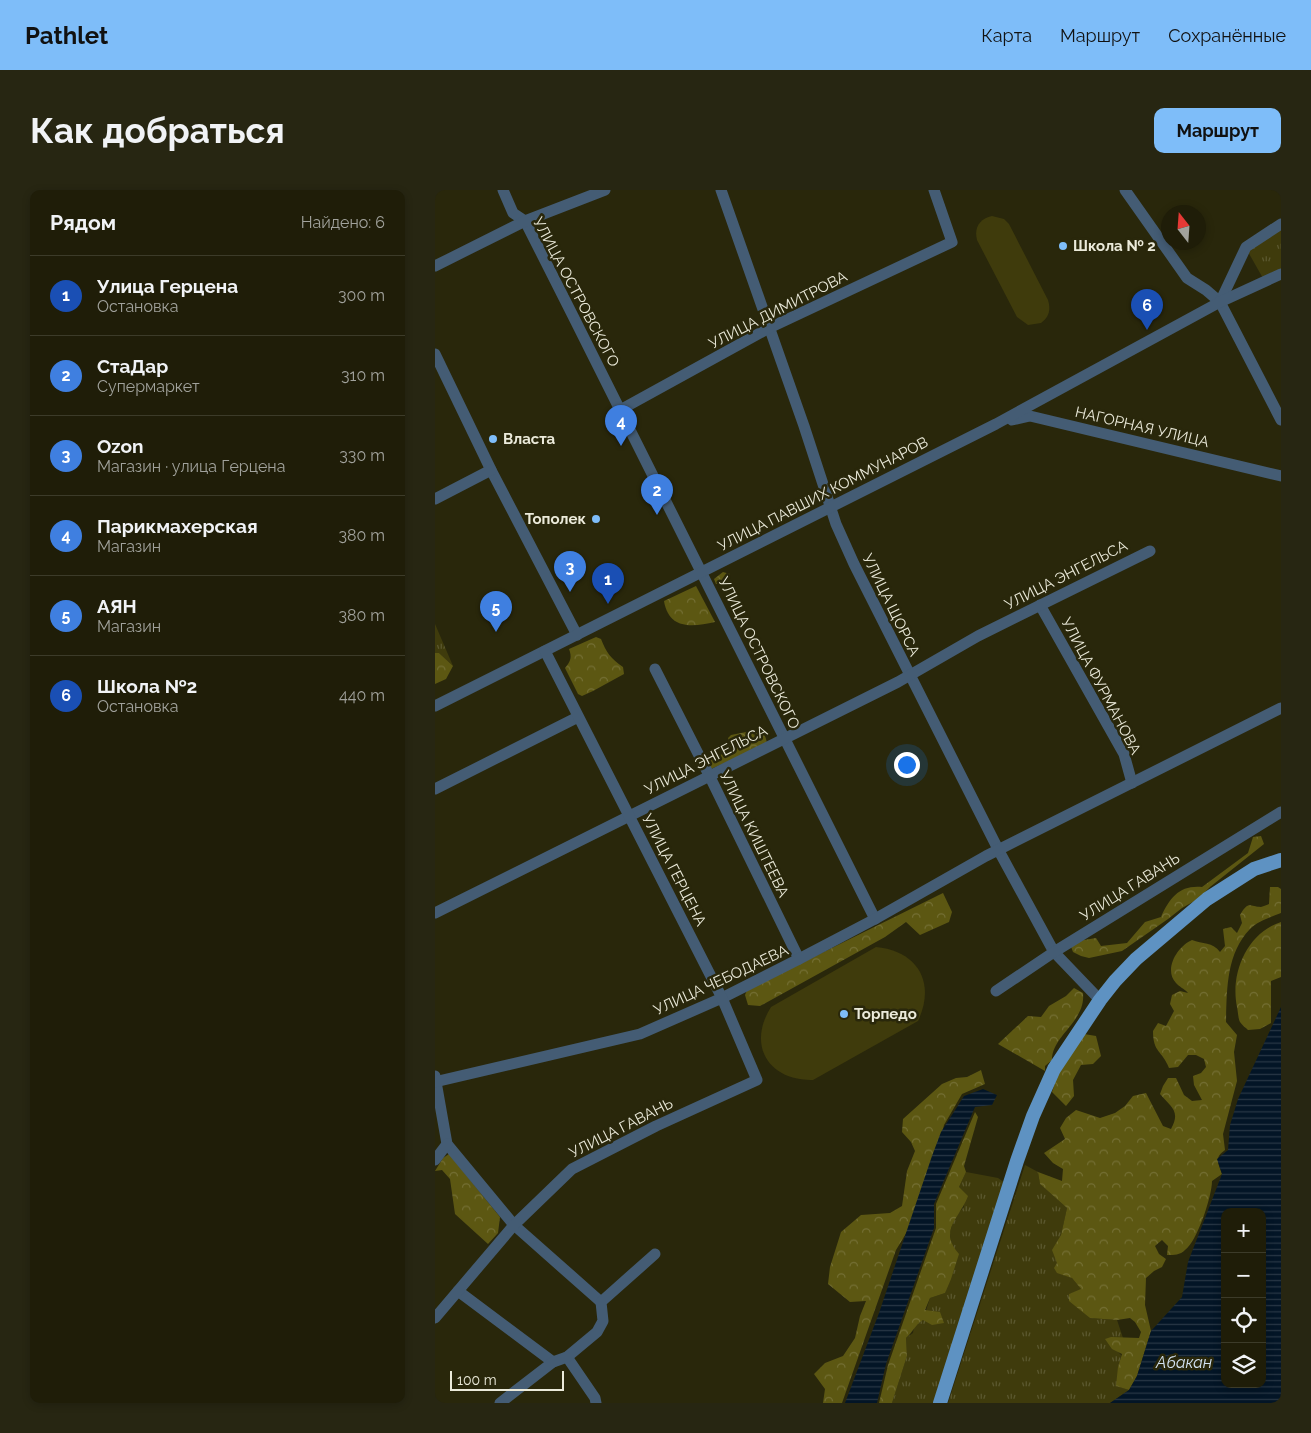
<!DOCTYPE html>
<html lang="ru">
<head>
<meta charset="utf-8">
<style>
  :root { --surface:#1f1d08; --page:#272612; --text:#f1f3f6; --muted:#a1a29c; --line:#3c3b29; --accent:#7ebdf9 }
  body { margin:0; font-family:Raleway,sans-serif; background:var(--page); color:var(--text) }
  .controls { position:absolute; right:15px; bottom:15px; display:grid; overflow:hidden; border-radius:10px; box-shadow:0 2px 8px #0003 }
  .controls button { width:45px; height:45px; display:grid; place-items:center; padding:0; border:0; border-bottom:1px solid var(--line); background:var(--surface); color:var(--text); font:25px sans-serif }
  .compass { position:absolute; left:726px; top:15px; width:45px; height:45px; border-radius:50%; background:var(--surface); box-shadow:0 2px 8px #0003; rotate:343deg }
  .scale { position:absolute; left:15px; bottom:12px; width:114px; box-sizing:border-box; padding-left:5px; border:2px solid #ebeada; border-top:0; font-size:14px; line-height:18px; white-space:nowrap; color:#ebeada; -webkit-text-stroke:4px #29270b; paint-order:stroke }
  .you { position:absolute; left:471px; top:574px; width:18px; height:18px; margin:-12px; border:4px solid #fff; border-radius:50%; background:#1a73e8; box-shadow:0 0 0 8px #1a73e833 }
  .badge { display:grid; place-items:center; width:32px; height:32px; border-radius:50%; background:var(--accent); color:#fff; font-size:16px; font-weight:700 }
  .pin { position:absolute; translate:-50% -41px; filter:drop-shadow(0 1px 2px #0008) }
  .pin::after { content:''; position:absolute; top:26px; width:18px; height:15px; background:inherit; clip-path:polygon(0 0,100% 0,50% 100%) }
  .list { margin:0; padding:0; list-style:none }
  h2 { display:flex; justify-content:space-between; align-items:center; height:65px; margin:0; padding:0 20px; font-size:21px }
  h2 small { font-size:16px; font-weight:400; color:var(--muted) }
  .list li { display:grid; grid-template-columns:32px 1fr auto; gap:15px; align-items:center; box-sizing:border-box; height:80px; padding:0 20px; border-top:1px solid var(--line) }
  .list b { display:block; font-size:19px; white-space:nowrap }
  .list p { margin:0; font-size:16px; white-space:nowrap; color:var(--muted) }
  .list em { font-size:16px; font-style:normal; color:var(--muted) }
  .icon { flex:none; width:28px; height:28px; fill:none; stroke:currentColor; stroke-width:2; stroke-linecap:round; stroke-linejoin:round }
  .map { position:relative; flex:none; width:846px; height:1213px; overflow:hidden; border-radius:10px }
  header { display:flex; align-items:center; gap:30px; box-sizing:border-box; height:70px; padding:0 25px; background:var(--accent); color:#111 }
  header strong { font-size:24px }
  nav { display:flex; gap:28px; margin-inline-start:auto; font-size:18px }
  .intro { display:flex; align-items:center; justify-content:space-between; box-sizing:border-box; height:120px; padding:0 30px }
  h1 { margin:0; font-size:35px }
  .button { padding:12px 22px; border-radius:10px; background:var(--accent); color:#111; font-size:18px; font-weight:700 }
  main { display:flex; gap:30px; padding:0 30px }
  aside { flex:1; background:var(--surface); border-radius:10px; box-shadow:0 2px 8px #0003 }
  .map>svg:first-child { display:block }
</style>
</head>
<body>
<header>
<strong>Pathlet</strong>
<nav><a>Карта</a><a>Маршрут</a><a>Сохранённые</a></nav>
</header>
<div class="intro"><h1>Как добраться</h1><a class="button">Маршрут</a></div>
<main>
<aside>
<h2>Рядом<small>Найдено: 6</small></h2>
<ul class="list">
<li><span class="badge" style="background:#1a4fb4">1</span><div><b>Улица Герцена</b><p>Остановка</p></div><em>300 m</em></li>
<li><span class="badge" style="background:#3f7fe0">2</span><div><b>СтаДар</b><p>Супермаркет</p></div><em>310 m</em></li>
<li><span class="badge" style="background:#3f7fe0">3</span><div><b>Ozon</b><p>Магазин · улица Герцена</p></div><em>330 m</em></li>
<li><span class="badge" style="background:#3f7fe0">4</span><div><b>Парикмахерская</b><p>Магазин</p></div><em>380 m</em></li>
<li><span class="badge" style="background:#3f7fe0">5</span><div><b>АЯН</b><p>Магазин</p></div><em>380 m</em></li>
<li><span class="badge" style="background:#1a4fb4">6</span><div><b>Школа №2</b><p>Остановка</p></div><em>440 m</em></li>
</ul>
</aside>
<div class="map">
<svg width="846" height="1213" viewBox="0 0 846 1213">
  <defs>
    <pattern id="grass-tufts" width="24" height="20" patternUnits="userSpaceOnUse" patternTransform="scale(1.25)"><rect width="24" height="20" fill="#3f3b0c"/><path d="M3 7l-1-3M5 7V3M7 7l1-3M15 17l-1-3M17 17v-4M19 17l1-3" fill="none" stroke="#5b582f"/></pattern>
    <pattern id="forest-crowns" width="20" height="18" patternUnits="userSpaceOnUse" patternTransform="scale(1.25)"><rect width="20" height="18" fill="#5c5712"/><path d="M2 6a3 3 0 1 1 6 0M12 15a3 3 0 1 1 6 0" fill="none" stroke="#746f34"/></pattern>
    <pattern id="water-rules" width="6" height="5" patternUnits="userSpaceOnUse" patternTransform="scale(1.25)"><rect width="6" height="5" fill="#031526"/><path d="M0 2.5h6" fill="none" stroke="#283745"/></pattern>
  </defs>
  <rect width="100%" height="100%" fill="#29270b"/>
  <g fill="url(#grass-tufts)">
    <polygon points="846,38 846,82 829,90 812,60"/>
    <polygon points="0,434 18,476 4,463 0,463"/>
    <polygon points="590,975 603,982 605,994 632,1018 626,1045 624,1049 637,1088 647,1100 634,1104 655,1128 682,1130 688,1148 671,1149 686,1165 682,1196 694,1200 675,1213 513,1213"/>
    <polygon points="531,982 563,988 570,993 499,1213 457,1213 472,1166 471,1148 478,1143 479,1137 488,1130 495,1108 510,1103 517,1056 515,1043 519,1027 529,1017 524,997"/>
  </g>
  <g fill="url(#forest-crowns)">
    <polygon points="288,382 295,384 294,389 289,394 281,394 279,389"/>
    <path d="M 261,396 L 280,432 C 257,437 234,440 229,411 Z"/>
    <path d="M 161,447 L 166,449 C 171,462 176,469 188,477 L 189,484 L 158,501 L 147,506 L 143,504 L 130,478 C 136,471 137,467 134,459 Z"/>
    <polygon points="0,463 4,463 18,476 11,489 0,494"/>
    <path d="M 321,540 C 329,543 331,546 332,554 L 276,579 L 271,574 L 272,567 C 283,565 291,567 295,554 L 293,548 L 296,545 Z"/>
    <path d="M 826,646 L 829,654 L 775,697 L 763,709 L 747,718 L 733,729 L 687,761 L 654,768 L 646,766 L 638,762 L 635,754 L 643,751 L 661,748 L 666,756 L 692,753 L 710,732 L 726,727 C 735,707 745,695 767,697 L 813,663 L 818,647 Z"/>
    <path d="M 835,697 L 843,697 L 846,699 L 846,723 C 836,727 823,731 815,739 C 791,764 792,800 791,832 L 802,845 L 799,862 L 802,891 L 788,944 L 790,960 C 779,968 783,972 787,984 L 777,991 C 777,1006 762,1052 750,1060 C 745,1065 739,1065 732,1065 L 733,1056 L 727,1050 L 720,1056 L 724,1064 L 731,1069 L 727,1077 L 719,1081 L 711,1088 L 710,1115 L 716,1141 L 702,1186 L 694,1200 L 681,1196 L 683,1177 L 687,1164 L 677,1159 L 670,1149 L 676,1147 L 704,1148 L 706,1142 L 700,1132 L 695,1128 L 682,1130 L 655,1128 L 634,1111 L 634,1104 L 646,1099 L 637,1088 L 622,1083 L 619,1078 L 622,1073 L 617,1060 L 626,1045 L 632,1018 L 605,994 L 603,982 L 627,991 L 628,979 L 618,973 L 609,963 L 630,949 L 625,938 L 631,928 L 641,920 L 665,928 L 680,923 L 690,916 L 698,906 L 711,903 L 728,936 L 736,939 C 746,921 736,917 725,904 L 728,896 L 733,888 L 741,888 L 749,905 L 757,911 L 767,910 L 759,895 L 758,886 L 766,883 L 771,877 L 769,869 L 761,865 L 753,865 L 743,877 L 734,878 C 727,860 718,863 718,841 L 723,833 L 731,836 L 739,821 L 735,814 L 737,805 L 745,801 L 753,803 C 749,798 744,797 741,793 C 728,779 743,756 757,750 C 767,754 778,752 785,762 L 790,756 L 788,739 L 796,737 L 802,743 L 807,733 L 805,725 C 814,710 814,717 826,717 C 829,716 832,715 834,714 Z"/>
    <polygon points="508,703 517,722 514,732 485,745 471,732 450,747 325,816 313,815 310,805 312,800"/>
    <path d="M 846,732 L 846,787 L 836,791 L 836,833 L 825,839 L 813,840 C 811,838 807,835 805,832 C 803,828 803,821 802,817 C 795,783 812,743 846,732 Z"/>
    <path d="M 639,798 L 648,803 C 651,832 617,845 617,870 L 610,876 L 610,881 L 563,854 L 593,826 L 606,827 L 614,816 L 631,806 Z"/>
    <polygon points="649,844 661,846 666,866 658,874 646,875 638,890 639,906 631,916 617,902 624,881"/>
    <polygon points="546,880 550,894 527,904 509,935 503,960 481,1027 461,1060 407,1213 388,1213 390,1199 379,1184 390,1173 408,1166 420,1148 425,1126 431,1111 415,1112 393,1094 395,1077 406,1042 426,1025 455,1023 467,1016 472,981 480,961 476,952 467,942 468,929 507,894 521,888 532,887"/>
    <path d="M 540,922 L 543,927 L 529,976 L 531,982 L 524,997 L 533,1006 C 525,1028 503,1040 524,1064 L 516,1089 L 510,1103 L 495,1108 L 490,1120 L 505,1122 L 509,1133 L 497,1135 L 488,1130 C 478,1137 479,1141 471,1148 L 472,1166 L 457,1213 L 444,1213 L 453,1175 L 501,1038 L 501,1014 Z"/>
    <polygon points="14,964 65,1027 63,1043 53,1054 20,1024 15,989 7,980 0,981 8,968"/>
  </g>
  <g fill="#3f3b0c">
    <path d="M 557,26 L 569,29 L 574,34 L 613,110 C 616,120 614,127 606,133 L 593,135 L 582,127 L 542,50 C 539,38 544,29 557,26 Z"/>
    <path d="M 441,757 C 483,761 501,793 483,831 L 378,890 C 333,891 312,855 336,817 Z"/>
  </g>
  <g fill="url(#water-rules)" fill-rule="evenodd">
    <path d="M 846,817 L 846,1213 L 675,1213 L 694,1200 L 702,1186 L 716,1141 L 747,1107 L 753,1072 L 787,984 L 782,969 L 793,960 L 795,935 L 803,909 ZM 790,1022 L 827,1022 L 827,1194 L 790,1194 Z"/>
    <polygon points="548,899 562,905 557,915 540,917 499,1014 499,1038 451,1174 442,1213 410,1213 444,1123 497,966 506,942 529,906"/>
  </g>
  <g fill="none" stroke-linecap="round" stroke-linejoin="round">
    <g stroke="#445c74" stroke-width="11">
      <polyline points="68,0 78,23 90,31 138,126 440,729"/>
      <polyline points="286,0 369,236 401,334 419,374 564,661 619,762 665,810"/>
      <polyline points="690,0 752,88 771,100 785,112 846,230"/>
      <polyline points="0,76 90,31 170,0"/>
      <polyline points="785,112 811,57 846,34"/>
      <polyline points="0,164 56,280 142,445"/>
      <polyline points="185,220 334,138 517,52 499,0"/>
      <polyline points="577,230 595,226 846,286"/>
      <polyline points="0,309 56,280"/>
      <polyline points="605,415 689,564 697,593"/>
      <polyline points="220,479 275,587 364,769"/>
      <polyline points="0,516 561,234 785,112 846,84"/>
      <polyline points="0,599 143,527"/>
      <polyline points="0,723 463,492 543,446 715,361"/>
      <polyline points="561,801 619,762 846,622"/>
      <polyline points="0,886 12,954 79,1035 166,1112"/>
      <polyline points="0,892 205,844 287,808 364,769 440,729 551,666 846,518"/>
      <polyline points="0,970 12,954"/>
      <polyline points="23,1101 118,1172"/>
      <polyline points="0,1128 79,1035 137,979 221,936 322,890 287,808 110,461"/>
      <polyline points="132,1167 160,1208 161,1213"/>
      <polyline points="65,1213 118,1172 132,1167 162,1142 168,1131 166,1112 220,1064"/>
    </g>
    <polyline stroke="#5e92c2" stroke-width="14" points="505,1213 582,971 598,926 619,879 665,810 680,791 701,769 772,709 819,679 846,670"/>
  </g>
  <g fill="#7ebdf9" stroke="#29270b" stroke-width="2">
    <circle cx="628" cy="56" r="5"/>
    <circle cx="58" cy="249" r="5"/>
    <circle cx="161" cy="329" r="5"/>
    <circle cx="409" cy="824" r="5"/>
  </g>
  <g text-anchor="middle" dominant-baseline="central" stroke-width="5" stroke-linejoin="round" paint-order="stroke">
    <g font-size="15" font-weight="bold" fill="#ebeada" stroke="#29270b" text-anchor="start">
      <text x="638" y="56">Школа № 2</text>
      <text x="68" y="249">Власта</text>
      <text x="151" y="329" text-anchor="end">Тополек</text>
      <text x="419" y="824">Торпедо</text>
    </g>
    <g font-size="15" fill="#ebeada" stroke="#29270b">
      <text transform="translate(141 102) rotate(62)">УЛИЦА ОСТРОВСКОГО</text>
      <text transform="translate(343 120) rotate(-27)">УЛИЦА ДИМИТРОВА</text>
      <text transform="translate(707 237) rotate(13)">НАГОРНАЯ УЛИЦА</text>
      <text transform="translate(388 304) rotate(-27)">УЛИЦА ПАВШИХ КОММУНАРОВ</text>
      <text transform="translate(631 385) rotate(-27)">УЛИЦА ЭНГЕЛЬСА</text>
      <text transform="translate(456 415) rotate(64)">УЛИЦА ЩОРСА</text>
      <text transform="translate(324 463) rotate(64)">УЛИЦА ОСТРОВСКОГО</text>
      <text transform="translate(666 496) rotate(62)">УЛИЦА ФУРМАНОВА</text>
      <text transform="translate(271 570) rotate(-27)">УЛИЦА ЭНГЕЛЬСА</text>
      <text transform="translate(319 644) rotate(64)">УЛИЦА КИШТЕЕВА</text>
      <text transform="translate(239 680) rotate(63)">УЛИЦА ГЕРЦЕНА</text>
      <text transform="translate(695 697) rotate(-32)">УЛИЦА ГАВАНЬ</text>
      <text transform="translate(286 790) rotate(-25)">УЛИЦА ЧЕБОДАЕВА</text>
      <text transform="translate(186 938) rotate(-27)">УЛИЦА ГАВАНЬ</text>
    </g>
    <g font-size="16" font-style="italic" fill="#d3e3f3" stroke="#29270b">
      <text x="749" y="1172">Абакан</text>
    </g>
  </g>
</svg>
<div class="controls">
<button>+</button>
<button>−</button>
<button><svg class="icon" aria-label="locate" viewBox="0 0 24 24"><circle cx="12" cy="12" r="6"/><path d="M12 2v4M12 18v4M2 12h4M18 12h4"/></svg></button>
<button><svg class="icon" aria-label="layers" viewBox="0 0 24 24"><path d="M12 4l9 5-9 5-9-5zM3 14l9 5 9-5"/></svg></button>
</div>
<svg class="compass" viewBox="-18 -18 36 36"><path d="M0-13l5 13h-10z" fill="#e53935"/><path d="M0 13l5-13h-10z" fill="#a1a29c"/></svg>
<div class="scale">100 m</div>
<div class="you"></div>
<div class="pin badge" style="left:173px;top:414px;background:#1a4fb4">1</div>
<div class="pin badge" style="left:222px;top:325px;background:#3f7fe0">2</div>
<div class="pin badge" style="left:135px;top:402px;background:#3f7fe0">3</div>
<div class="pin badge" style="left:186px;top:256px;background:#3f7fe0">4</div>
<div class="pin badge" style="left:61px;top:442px;background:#3f7fe0">5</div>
<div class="pin badge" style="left:712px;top:140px;background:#1a4fb4">6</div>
</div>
</main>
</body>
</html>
